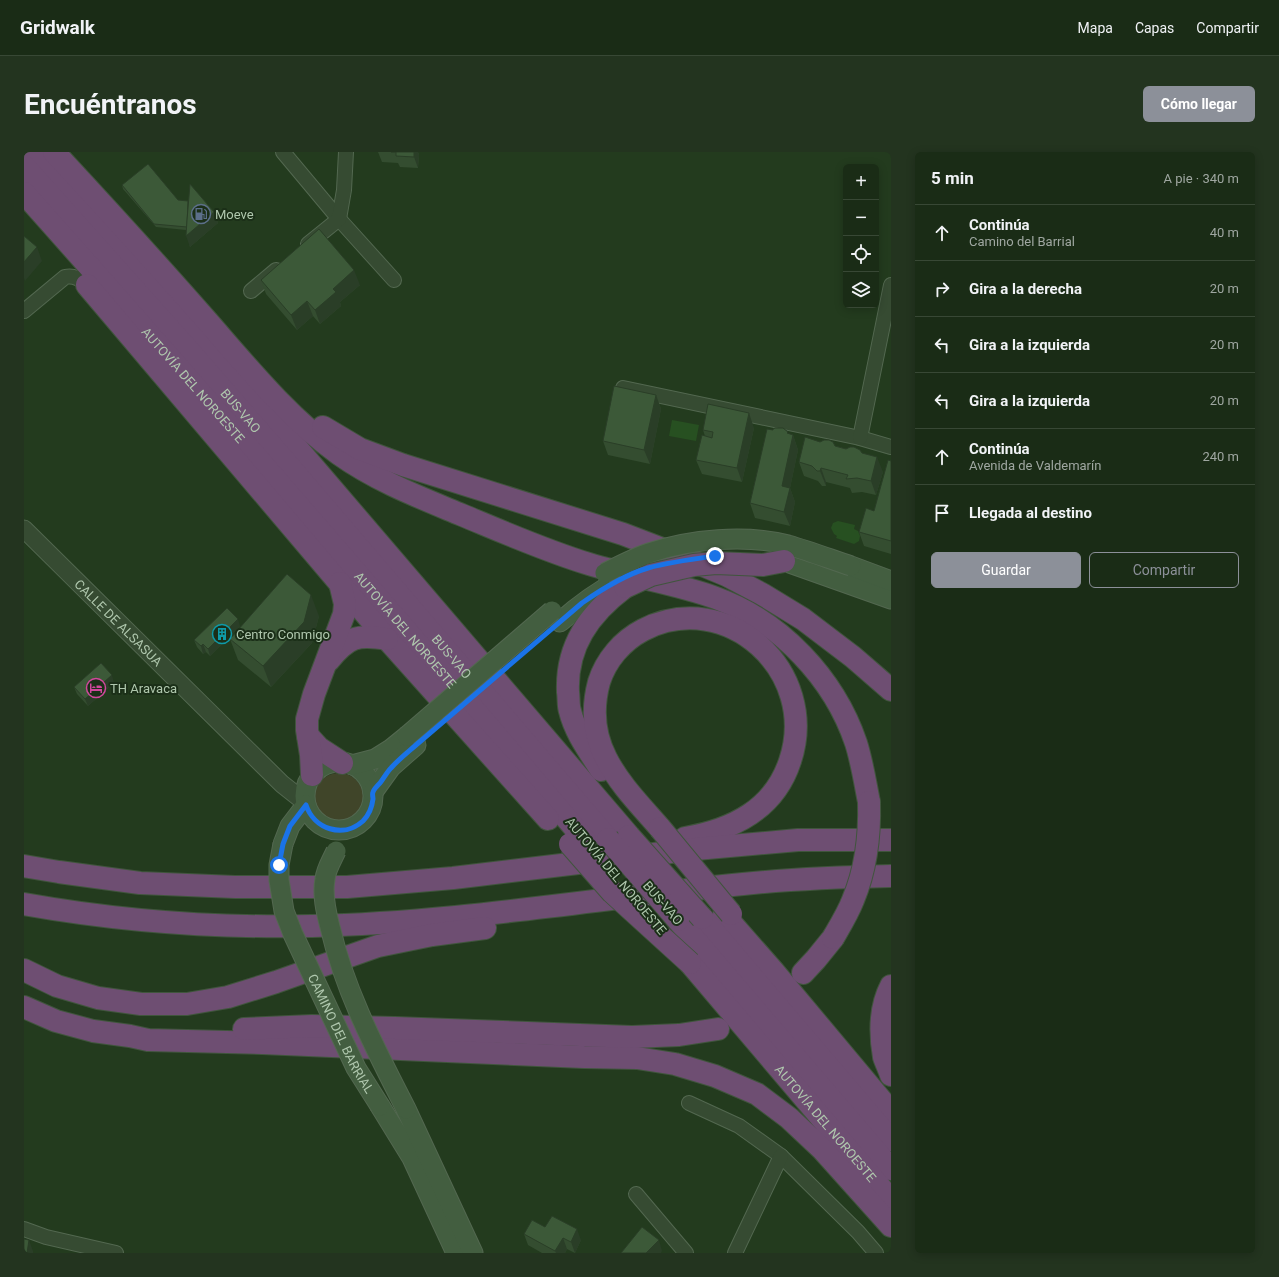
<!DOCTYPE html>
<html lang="es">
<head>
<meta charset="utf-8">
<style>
  :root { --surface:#1a2c16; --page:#23341f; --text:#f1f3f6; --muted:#9fa7a1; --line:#384835; --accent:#8c9099 }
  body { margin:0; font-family:Roboto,sans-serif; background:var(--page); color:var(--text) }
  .controls { position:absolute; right:12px; top:12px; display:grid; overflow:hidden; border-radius:6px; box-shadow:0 2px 10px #0003 }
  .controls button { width:36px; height:36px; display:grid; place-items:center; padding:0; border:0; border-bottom:1px solid var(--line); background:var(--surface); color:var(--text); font:20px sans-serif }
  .stop { position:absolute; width:12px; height:12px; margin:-9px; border:3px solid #1a73e8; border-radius:50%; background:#fff }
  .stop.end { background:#1a73e8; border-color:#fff; box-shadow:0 1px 4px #0008 }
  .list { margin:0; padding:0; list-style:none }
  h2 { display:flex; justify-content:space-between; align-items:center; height:52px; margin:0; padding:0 16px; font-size:17px }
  h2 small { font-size:13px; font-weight:400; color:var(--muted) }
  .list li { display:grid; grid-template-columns:26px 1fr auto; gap:12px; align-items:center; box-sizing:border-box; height:56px; padding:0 16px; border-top:1px solid var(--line) }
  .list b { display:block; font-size:15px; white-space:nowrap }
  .list p { margin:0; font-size:13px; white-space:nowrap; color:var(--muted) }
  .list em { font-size:13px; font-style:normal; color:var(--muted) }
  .actions { display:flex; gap:8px; padding:12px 16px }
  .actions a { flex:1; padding:9px 0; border:1px solid var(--accent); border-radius:6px; text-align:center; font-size:14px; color:var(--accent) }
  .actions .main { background:var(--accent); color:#fff }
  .icon { flex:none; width:22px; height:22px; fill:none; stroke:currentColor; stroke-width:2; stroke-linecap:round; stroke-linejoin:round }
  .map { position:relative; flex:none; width:867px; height:1101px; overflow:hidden; border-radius:6px }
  header { display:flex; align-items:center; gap:24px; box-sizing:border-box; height:56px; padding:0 20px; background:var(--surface); border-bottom:1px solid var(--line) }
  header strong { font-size:19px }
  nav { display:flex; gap:22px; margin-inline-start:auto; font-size:14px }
  .intro { display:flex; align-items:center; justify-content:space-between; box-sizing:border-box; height:96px; padding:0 24px }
  h1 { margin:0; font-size:28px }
  .button { padding:10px 18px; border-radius:6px; background:var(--accent); color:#fff; font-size:14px; font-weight:700 }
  main { display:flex; gap:24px; padding:0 24px }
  aside { flex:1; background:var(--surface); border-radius:6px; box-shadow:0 2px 10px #0003 }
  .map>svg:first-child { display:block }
</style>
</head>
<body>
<header>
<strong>Gridwalk</strong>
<nav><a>Mapa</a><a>Capas</a><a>Compartir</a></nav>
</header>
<div class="intro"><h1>Encuéntranos</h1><a class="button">Cómo llegar</a></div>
<main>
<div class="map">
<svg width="867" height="1101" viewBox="0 0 867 1101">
  <rect width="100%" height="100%" fill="#233b1e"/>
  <circle fill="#404529" cx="315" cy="645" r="24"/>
  <g fill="#275021">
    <polygon points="648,268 675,273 672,289 645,284"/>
    <polygon points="814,369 831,373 830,377 834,379 836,384 835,389 830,392 812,386 813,384 810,382 807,376 809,371"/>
  </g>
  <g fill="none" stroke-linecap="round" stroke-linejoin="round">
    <defs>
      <g id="minor">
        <polyline points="259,0 315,67 370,128"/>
        <polyline points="284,92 315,67 320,38 322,0"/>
        <polyline points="227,139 252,118"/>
        <path d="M 0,159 L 41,125 C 49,123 55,126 61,131"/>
        <polyline points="599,236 836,286 867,295"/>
        <polyline points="836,286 867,133"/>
        <polyline points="665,951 715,974 757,1004 834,1080 852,1101"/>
        <polyline points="612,1042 662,1101"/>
        <polyline points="0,1077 22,1085 92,1101"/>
        <polyline points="711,1101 757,1004"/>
      </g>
      <g id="tertiary">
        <path id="s1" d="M 0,377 L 258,632 L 282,651"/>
      </g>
      <g id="secondary">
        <polyline points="760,409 867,447"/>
        <polyline points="827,414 867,429"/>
        <path d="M 536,470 C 554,454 573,440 594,429"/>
        <circle cx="315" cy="644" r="34"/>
        <polyline points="328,613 351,607 367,597 383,584"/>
        <polyline points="349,640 367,615 392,593"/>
        <polyline points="259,692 266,674 282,653"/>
        <polyline points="356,954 388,1006 432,1101"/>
        <polyline points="382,957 449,1101"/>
      </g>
      <g id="motorway">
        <polyline points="11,0 153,159 255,275 605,684"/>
        <path d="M 30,0 C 82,56 134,113 184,170 C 225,217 265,266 315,302 C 353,329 395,345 438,363 C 479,380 522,399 565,412 C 607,425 651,431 692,446 C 756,469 810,526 832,591 C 838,610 841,630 845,650"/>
        <path id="s2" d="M 0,14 L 167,201 L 265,314 L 584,687"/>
        <path id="s3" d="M 0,41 C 190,254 376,470 561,688"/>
        <polyline points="63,133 363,487 524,667"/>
        <polyline points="299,275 336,297 379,313 599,382 659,405 702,423 738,442 779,467 829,505 867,538"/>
        <path d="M 305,508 C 324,485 333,482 363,487"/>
        <polyline points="284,584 295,596 318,611"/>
        <path d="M 577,618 C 565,599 551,580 546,559 C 544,553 545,546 544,540 C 542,494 565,462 601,435"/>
        <polyline points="288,623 287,603 283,578 283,567 290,542 320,462 321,452 316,431"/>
        <path d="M 636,676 C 617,654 595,632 582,606 C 569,581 568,556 575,530 C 582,508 598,489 619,478 C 703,435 796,519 766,609 C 750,658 708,678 661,686"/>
        <polyline points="0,714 35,720 116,731 211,735 323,735 429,726 672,697 774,688 867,688"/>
        <path d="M 0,752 C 95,769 192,776 288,774 C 432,771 575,746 719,732 C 768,727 817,725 867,724"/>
        <polyline points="700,763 750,820 867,960"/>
        <polyline points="678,766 867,988"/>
        <polyline points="654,768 867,1017"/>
        <path id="s4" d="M 666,811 L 867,1048"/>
        <polyline points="0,818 33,834 74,846 117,852 163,852 204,845 252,830 354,794 408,783 461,776"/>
        <polyline points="779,821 792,807 809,786"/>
        <path d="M 867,834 C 856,855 856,882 860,905 C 862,911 865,917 867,923"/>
        <polyline points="0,855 32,869 69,879 106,884 124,888 238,891 560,905 613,906 651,912 691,924 733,942 765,966 798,997 867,1074"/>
        <polyline points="220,877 288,874 371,876 608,885 655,883 694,877"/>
      </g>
    </defs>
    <use href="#minor" stroke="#536850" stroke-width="16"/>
    <use href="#tertiary" stroke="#536850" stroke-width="19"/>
    <use href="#secondary" stroke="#536850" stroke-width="21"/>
    <use href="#motorway" stroke="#40553d" stroke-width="24"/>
    <use href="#minor" stroke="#364b32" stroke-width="14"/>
    <use href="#tertiary" stroke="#364b32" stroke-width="17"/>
    <use href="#secondary" stroke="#435e40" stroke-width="19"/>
    <use href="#motorway" stroke="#6e4e72" stroke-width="22"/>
    <defs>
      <g id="secondary-bridge">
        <path d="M 581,421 C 595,414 610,406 625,401 C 666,387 722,382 764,393 C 785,399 806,407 827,414"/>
        <polyline points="383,584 528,459"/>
        <path id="s5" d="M 259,692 L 255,713 L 255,728 L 260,759 L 269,782 L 332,916 L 356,954"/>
        <path d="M 312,699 C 308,708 302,717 301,727 C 298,743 302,760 306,775 C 321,840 352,898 382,957"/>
      </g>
      <g id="motorway-bridge">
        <polyline points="601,435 627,423 670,413 692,411 739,413 760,409"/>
        <polyline points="636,676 707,762"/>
        <polyline points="605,684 678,766"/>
        <polyline points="584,687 654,768"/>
        <polyline points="546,692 588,740 666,811"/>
        <path d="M 809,786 C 816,774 824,761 829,748 C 842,717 846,683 845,650"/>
      </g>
    </defs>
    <use href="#secondary-bridge" stroke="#536850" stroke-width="21" stroke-linecap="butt"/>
    <use href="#motorway-bridge" stroke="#40553d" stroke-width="24" stroke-linecap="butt"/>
    <use href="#secondary-bridge" stroke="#435e40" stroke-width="19"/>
    <use href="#motorway-bridge" stroke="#6e4e72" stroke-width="22"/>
  </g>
  <g fill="#344d30">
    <polygon points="354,0 394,0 395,3 394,16 376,15 374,11 358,10"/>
    <polygon points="98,33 154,48 190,60 194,71 166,95 162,78 132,75 99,37"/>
    <polygon points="237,128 336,133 316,150 317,154 296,172 289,164 273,178 242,142"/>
    <polygon points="632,243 637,257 626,312 584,303 579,289"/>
    <polygon points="730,276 718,330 678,322 672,308 681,284 679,278"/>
    <polygon points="765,282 769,283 774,298 766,336 771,350 766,374 731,366 726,351"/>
    <polygon points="796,290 838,301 859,320 852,343 838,340 828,341 826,336 802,330 802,334 798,334 794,329 780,324 775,310"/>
    <polygon points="867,309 867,402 840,394 835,380 850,359"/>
    <polygon points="295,464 288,491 247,535 214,508 206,487"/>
    <polygon points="216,474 186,504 182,500 179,502 173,495 170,488"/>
    <polygon points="90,531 64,554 53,542 50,535"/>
    <polygon points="500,1082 557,1088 551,1101 543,1097 541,1101 518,1101 504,1093"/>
  </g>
  <g fill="#2a3e27">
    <polygon points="390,0 394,0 395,3 394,16 390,5"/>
    <polygon points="190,60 194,71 166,95 162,84"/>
    <polygon points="13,95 18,109 1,129 0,126 0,110"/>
    <polygon points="330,118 336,133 316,150 317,154 296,172 291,158 309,137"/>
    <polygon points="283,149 289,164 273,178 267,163"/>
    <polygon points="632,243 637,257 626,312 620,298"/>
    <polygon points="725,261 730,276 718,330 713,316"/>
    <polygon points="764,280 768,290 769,283 774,298 766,336 771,350 766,374 760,360 758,334 763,281"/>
    <polygon points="853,305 859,320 852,343 847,329"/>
    <polygon points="797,316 802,330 802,334 796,319"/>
    <polygon points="287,443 295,464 288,491 247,535 239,514"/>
    <polygon points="214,467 216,474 186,504 184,497"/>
    <polygon points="179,492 182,500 179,502 177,494"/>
    <polygon points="88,523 90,531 64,554 61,547"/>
    <polygon points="553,1077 557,1088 551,1101 547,1090"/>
    <polygon points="539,1086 543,1097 541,1101 532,1101 531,1099"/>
    <polygon points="5,1088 9,1099 9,1101 3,1101"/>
    <polygon points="635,1088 638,1099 637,1101 622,1101"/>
  </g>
  <g fill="#3c5938" stroke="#2a3e27">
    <polygon points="367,0 390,0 390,5 372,4 372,0"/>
    <polygon points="124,12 154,48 164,49 163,75 130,72 98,33"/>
    <polygon points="166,32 190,60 162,84 163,68"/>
    <polygon points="295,77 330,118 309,137 312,140 291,158 283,149 267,163 237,128"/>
    <polygon points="0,84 13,95 0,110"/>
    <polygon points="590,234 632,243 620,298 579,289"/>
    <polygon points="684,252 725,261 713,316 672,308 678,283 688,286 689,280 679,278"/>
    <polygon points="751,276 759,276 764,280 763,281 769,283 758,334 766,336 760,360 726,351 743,277 749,278 749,277"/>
    <polygon points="781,285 796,290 800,288 805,288 809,290 811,294 822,297 826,295 830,295 836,298 838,301 853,305 847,329 833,326 822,327 824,323 797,316 796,319 793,319 788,314 775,310"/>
    <polygon points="864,308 867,309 867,389 835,380 842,356 850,359"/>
    <polygon points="263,422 287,443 280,470 239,514 206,487"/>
    <polygon points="203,456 214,467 184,497 179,492 177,494 170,488"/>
    <polygon points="77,511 88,523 61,547 50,535"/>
    <polygon points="528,1064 553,1077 547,1090 539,1086 531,1099 500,1082 508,1068 521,1075"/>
    <polygon points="618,1075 635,1088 622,1101 597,1101"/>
    <polygon points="0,1087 5,1088 3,1101 0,1101"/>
  </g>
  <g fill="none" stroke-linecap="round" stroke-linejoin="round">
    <path stroke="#1a73e8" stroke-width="5" d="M 255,713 L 259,692 L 266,674 L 282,653 C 290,677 319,687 339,669 C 345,663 348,655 349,647 C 349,645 348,642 349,640 C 350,637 354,633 356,631 C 360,626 363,620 367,616 C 375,607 384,600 392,593 L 558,451 C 578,437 600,423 624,416 C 646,410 669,407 691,404"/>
  </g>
  <defs>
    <symbol id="fuel-ring" viewBox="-11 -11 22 22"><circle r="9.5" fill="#1b2f18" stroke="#5c6f8a" stroke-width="1.5"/><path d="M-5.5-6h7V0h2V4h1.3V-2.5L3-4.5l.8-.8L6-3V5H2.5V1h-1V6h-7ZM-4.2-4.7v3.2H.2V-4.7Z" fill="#5c6f8a"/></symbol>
    <symbol id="building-ring" viewBox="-11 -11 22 22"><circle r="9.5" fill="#1b2f18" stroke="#0f9aa8" stroke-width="1.5"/><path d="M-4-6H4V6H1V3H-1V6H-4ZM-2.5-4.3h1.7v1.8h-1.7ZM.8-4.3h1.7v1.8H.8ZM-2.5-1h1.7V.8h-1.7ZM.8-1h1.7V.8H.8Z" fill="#0f9aa8"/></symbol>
    <symbol id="hotel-ring" viewBox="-11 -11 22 22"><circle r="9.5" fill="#1b2f18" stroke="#d1479c" stroke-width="1.5"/><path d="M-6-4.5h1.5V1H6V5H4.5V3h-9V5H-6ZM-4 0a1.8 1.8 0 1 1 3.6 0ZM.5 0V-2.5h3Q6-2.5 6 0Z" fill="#d1479c"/></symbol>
  </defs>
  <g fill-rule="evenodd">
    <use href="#fuel-ring" x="166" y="51" width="22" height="22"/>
    <use href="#building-ring" x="187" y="471" width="22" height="22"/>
    <use href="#hotel-ring" x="61" y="525" width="22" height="22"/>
  </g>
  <g text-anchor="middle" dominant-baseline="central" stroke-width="4" stroke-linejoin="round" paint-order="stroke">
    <g font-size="13" fill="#afc7ad" stroke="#1b2f18" text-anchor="start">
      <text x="191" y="62">Moeve</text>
      <text x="212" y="482">Centro Conmigo</text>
      <text x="86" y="536">TH Aravaca</text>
    </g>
    <g font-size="13" fill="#afc7ad" stroke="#1b2f18">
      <text stroke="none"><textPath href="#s3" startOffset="256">AUTOVÍA DEL NOROESTE</textPath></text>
      <text stroke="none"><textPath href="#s2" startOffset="327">BUS-VAO</textPath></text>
      <text stroke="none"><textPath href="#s1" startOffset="133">CALLE DE ALSASUA</textPath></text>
      <text stroke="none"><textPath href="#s3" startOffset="580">AUTOVÍA DEL NOROESTE</textPath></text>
      <text stroke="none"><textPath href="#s2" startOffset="651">BUS-VAO</textPath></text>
      <text transform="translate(592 724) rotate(50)">AUTOVÍA DEL NOROESTE</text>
      <text transform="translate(639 751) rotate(49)">BUS-VAO</text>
      <text stroke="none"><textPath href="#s5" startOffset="203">CAMINO DEL BARRIAL</textPath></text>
      <text stroke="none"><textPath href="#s4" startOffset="210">AUTOVÍA DEL NOROESTE</textPath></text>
    </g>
  </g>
</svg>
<div class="controls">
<button>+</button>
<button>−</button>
<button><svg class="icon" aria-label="locate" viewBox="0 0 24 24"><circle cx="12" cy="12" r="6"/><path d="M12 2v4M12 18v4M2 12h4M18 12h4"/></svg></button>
<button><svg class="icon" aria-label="layers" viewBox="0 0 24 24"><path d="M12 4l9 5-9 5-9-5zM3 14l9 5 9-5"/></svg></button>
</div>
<div class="stop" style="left:255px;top:713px"></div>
<div class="stop end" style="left:691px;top:404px"></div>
</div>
<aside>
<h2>5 min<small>A pie · 340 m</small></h2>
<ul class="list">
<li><svg class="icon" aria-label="ahead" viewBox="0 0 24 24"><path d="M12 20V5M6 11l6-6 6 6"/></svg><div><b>Continúa</b><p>Camino del Barrial</p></div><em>40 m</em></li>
<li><svg class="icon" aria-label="right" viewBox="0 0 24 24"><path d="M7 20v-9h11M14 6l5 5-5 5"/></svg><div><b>Gira a la derecha</b></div><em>20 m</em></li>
<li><svg class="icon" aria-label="left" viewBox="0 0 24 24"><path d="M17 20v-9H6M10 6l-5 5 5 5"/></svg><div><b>Gira a la izquierda</b></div><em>20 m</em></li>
<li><svg class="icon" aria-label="left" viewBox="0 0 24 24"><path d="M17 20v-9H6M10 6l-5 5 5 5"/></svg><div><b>Gira a la izquierda</b></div><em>20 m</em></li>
<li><svg class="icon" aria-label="ahead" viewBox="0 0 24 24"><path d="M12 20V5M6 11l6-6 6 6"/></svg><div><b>Continúa</b><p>Avenida de Valdemarín</p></div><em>240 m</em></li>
<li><svg class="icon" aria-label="arrive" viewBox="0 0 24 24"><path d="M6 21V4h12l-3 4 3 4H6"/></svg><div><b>Llegada al destino</b></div></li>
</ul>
<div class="actions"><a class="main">Guardar</a><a>Compartir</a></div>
</aside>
</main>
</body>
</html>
